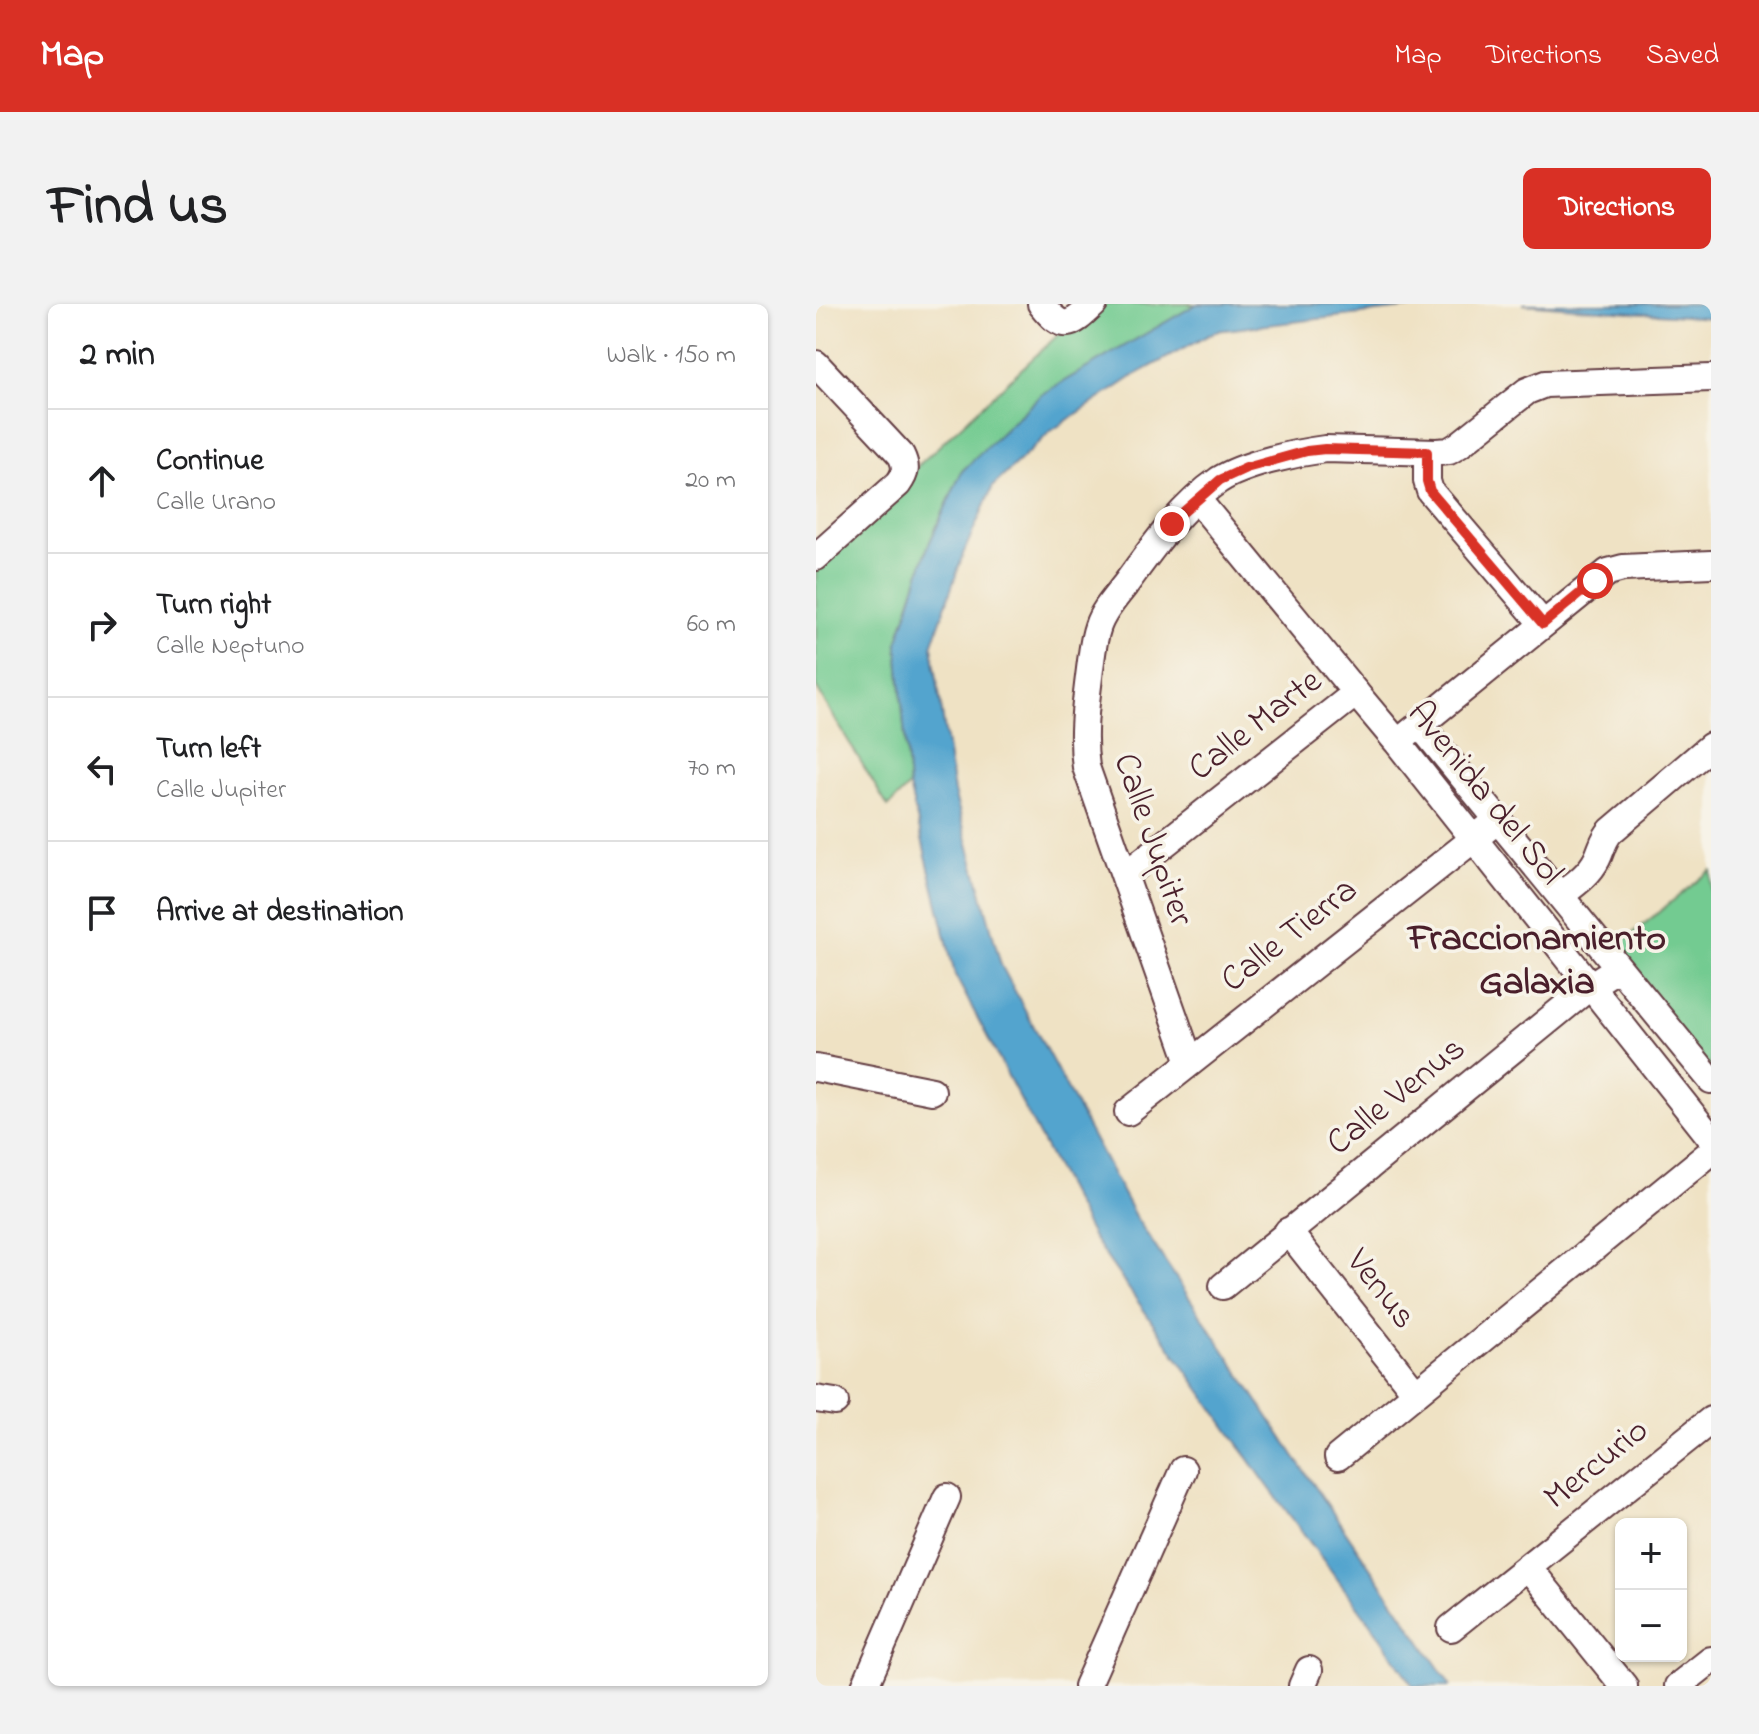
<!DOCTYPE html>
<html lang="en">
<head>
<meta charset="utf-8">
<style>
  :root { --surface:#fff; --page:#f2f2f2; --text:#202124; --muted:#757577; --line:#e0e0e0; --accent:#d93025 }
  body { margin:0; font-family:"Indie Flower",sans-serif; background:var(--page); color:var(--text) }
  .controls { position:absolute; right:24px; bottom:24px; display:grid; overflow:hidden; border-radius:12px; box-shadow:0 2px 6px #0004 }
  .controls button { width:72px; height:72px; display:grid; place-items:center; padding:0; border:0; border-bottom:2px solid var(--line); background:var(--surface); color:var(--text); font:40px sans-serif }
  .stop { position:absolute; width:24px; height:24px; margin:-18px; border:6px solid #d93025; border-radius:50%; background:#fff }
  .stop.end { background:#d93025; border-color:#fff; box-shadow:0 2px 8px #0008 }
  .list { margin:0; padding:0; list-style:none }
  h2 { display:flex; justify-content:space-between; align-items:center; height:104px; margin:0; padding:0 32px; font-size:34px }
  h2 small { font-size:26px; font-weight:400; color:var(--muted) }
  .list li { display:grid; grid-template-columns:52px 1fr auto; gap:24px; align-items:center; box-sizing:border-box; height:144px; padding:0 32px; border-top:2px solid var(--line) }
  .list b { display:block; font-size:30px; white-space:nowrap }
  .list p { margin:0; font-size:26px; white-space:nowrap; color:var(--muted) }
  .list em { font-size:26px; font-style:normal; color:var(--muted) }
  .icon { flex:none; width:44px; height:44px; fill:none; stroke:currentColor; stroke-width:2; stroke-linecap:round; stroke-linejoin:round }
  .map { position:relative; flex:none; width:895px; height:1382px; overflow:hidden; border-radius:12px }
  header { display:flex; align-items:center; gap:48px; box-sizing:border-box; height:112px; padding:0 40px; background:var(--accent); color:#fff }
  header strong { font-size:38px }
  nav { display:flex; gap:44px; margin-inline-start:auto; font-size:28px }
  .intro { display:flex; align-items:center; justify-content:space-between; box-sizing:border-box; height:192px; padding:0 48px }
  h1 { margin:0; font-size:56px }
  .button { padding:20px 36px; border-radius:12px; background:var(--accent); color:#fff; font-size:28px; font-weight:700 }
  main { display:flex; gap:48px; padding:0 48px }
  aside { flex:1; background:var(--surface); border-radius:12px; box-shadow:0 2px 6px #0004 }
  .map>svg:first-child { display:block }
</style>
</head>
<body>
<header>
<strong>Map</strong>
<nav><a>Map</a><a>Directions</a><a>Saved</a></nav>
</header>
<div class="intro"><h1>Find us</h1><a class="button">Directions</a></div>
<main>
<aside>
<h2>2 min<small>Walk · 150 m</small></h2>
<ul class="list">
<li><svg class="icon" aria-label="ahead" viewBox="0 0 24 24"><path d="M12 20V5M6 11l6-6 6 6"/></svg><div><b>Continue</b><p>Calle Urano</p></div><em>20 m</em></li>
<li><svg class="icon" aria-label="right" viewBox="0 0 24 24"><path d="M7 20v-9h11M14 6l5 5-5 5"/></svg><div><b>Turn right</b><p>Calle Neptuno</p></div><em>60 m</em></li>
<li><svg class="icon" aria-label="left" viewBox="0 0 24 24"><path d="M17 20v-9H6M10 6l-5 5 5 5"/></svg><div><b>Turn left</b><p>Calle Jupiter</p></div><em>70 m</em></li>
<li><svg class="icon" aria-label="arrive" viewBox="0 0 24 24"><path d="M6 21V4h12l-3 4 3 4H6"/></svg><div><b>Arrive at destination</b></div></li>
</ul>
</aside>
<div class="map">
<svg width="895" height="1382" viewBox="0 0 895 1382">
  <rect width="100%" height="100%" fill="#f7f3e8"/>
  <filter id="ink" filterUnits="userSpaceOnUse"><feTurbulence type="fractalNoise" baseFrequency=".0125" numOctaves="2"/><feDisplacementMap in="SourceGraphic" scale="16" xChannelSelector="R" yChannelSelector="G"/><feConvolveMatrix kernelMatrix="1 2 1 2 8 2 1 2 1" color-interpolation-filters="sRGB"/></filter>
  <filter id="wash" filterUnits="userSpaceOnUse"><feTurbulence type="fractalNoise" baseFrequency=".006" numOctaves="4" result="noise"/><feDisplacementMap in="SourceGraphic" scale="32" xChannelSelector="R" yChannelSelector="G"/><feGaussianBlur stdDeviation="1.8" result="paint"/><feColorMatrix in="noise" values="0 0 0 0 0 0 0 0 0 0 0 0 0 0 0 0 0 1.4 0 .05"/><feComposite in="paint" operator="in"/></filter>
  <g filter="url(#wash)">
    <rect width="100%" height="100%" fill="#efe2c4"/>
    <g fill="#73cb91" stroke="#5e755e" stroke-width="2">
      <polygon points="275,0 381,0 226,90 146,167 112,242 81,339 93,482 72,503 0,383 0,253 74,188"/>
      <polygon points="895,566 895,777 792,649"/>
    </g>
    <g fill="#53a4ce" stroke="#4e627c" stroke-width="2">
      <polygon points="381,0 629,0 400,27 319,71 235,127 177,182 147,250 116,342 138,488 185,661 319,912 485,1162 635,1382 597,1382 560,1327 449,1178 277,934 139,671 93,482 81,340 112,242 146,167 226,90"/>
      <polygon points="706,0 895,0 895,14"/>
    </g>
  </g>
  <g filter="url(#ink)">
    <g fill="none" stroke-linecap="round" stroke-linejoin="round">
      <defs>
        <g id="minor">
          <path d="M 225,0 C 247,28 254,23 278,0"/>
          <path d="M 0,60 L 85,151 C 91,163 90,169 82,180 L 0,253"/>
          <polyline points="611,148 611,177 614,187 727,320"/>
          <polyline points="381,195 540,389 581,438 895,834"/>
          <polyline points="604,421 895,776"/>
          <polyline points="591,431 792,268 807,264 895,260"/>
          <polyline points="309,571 540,389"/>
          <path d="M 745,591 C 758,581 773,571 781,555 C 786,545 787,535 795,527 L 895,442"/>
          <path d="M 374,758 L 270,463 C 265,430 270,398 274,365 C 276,350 277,336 282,322 C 287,307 299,294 309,281 C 336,244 364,203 403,176 C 428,160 479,149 509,145 L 621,148 L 633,147 L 643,141 L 711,87 L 729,80 L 895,74"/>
          <polyline points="0,764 116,787"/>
          <polyline points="312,808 683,515"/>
          <polyline points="472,927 600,1089"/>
          <polyline points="407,982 777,680 802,664"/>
          <polyline points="0,1095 19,1098"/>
          <polyline points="522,1153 895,848"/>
          <polyline points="712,1263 808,1382"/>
          <polyline points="635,1324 895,1116"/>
          <polyline points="49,1382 131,1193"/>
          <polyline points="271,1382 367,1166"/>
          <polyline points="486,1382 493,1366"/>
          <polyline points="862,1382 895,1356"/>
        </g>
      </defs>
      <use href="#minor" stroke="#633c42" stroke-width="30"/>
      <use href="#minor" stroke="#fff" stroke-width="26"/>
    </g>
  </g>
  <g fill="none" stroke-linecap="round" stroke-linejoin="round" filter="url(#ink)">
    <polyline stroke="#d93025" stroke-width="10" points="356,220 365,210 404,176 430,164 491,147 509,145 611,148 611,177 614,187 727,320 779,277"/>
  </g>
  <g text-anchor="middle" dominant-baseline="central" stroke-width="7" stroke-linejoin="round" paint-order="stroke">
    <g font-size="36" fill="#4a1f2b" stroke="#f7f3e8">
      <text transform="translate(440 422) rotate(-38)">Calle Marte</text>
      <text transform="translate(668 490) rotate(51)">Avenida del Sol</text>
      <text transform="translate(336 536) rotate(71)">Calle Jupiter</text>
      <text transform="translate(474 632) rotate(-38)">Calle Tierra</text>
      <text transform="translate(581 793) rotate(-39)">Calle Venus</text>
      <text transform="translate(564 986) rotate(52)">Venus</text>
      <text transform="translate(781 1161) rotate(-39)">Mercurio</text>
    </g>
    <g font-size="38" font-weight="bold" fill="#4a1f2b" stroke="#f7f3e8">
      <text x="721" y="636">Fraccionamiento<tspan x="721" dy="44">Galaxia</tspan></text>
    </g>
  </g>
</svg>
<div class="controls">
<button>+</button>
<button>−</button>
</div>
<div class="stop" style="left:779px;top:277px"></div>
<div class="stop end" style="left:356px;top:220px"></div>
</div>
</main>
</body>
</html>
